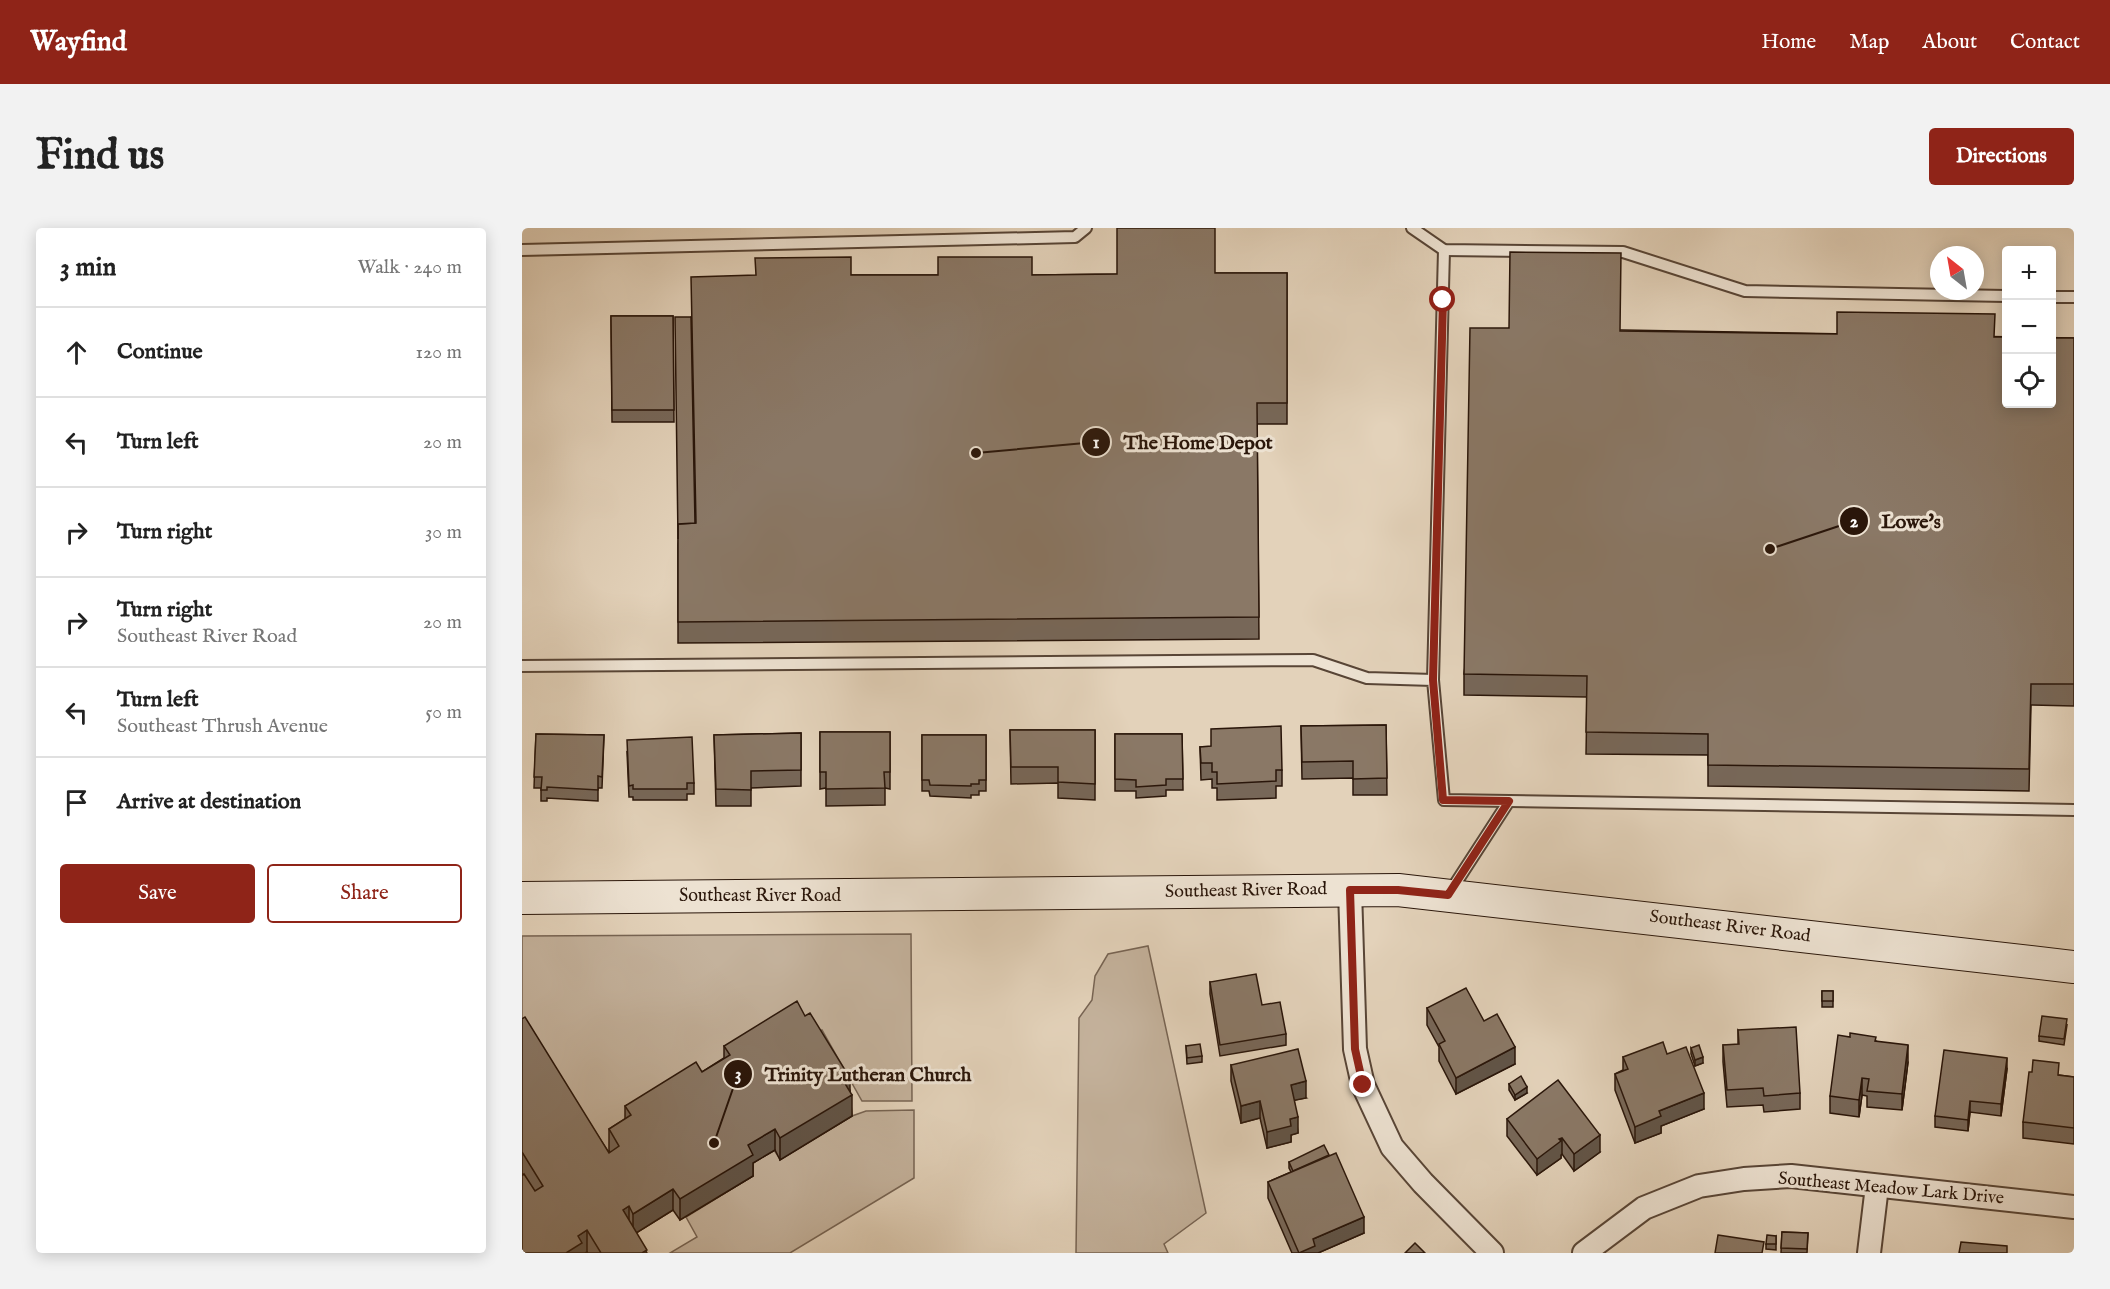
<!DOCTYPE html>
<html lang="en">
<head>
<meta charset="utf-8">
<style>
  :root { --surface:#fff; --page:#f2f2f2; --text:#222; --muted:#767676; --line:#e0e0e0; --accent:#8f2418 }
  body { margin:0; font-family:"IM FELL English",serif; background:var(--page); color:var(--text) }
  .controls { position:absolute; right:18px; top:18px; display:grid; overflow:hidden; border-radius:6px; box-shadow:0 3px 15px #0003 }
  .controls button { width:54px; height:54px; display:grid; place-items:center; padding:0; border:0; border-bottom:2px solid var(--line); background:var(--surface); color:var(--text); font:30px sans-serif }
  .compass { position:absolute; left:1408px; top:18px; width:54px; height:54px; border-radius:50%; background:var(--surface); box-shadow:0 3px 15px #0003; rotate:329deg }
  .stop { position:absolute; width:18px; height:18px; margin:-14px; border:4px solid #8f2418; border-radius:50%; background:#fff }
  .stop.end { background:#8f2418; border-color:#fff; box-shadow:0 2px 6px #0008 }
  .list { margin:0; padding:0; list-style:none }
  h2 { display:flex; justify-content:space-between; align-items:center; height:78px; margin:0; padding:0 24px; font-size:26px }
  h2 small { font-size:20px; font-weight:400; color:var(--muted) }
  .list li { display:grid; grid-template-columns:39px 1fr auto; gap:18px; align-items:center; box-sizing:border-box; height:90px; padding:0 24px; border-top:2px solid var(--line) }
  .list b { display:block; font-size:22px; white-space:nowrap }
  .list p { margin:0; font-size:20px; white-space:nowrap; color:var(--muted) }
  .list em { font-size:20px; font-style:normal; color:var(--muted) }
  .actions { display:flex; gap:12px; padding:18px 24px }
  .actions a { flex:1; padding:14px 0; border:2px solid var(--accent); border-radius:6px; text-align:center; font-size:21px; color:var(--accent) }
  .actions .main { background:var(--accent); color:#fff }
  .icon { flex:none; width:33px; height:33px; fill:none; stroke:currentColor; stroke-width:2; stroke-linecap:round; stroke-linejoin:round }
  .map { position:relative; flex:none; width:1552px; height:1025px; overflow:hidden; border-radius:6px }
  header { display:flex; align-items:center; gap:36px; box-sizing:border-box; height:84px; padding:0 30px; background:var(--accent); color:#fff }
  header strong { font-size:28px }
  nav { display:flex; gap:33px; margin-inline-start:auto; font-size:21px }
  .intro { display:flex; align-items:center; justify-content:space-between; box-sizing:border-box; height:144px; padding:0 36px }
  h1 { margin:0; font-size:42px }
  .button { padding:15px 27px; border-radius:6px; background:var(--accent); color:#fff; font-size:21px; font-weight:700 }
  main { display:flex; gap:36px; padding:0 36px }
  aside { flex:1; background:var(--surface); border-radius:6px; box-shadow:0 3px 15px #0003 }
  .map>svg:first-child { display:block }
</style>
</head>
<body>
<header>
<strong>Wayfind</strong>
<nav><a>Home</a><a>Map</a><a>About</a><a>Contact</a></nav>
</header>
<div class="intro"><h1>Find us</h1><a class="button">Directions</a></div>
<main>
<aside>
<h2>3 min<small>Walk · 240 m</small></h2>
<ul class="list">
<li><svg class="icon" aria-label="ahead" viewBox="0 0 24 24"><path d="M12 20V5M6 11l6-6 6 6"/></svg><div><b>Continue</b></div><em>120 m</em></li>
<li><svg class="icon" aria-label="left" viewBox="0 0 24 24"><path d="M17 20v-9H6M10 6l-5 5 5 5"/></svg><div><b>Turn left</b></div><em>20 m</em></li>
<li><svg class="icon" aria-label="right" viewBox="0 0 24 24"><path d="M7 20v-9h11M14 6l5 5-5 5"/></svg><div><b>Turn right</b></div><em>30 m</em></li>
<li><svg class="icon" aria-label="right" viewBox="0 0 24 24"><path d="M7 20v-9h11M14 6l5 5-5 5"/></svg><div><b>Turn right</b><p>Southeast River Road</p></div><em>20 m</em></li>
<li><svg class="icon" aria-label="left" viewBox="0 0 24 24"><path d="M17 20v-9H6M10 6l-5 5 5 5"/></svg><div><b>Turn left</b><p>Southeast Thrush Avenue</p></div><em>50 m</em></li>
<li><svg class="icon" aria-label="arrive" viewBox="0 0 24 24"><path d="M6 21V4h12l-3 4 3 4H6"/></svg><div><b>Arrive at destination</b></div></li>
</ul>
<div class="actions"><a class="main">Save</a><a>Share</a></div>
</aside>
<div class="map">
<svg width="1552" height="1025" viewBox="0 0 1552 1025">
  <rect width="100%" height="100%" fill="#e3d2ba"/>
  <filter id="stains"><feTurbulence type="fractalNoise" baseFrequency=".00333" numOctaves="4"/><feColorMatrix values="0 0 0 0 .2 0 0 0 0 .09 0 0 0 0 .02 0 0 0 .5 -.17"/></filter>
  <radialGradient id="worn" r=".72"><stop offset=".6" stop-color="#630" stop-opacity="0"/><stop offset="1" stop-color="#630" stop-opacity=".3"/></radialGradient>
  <g fill="#c4b29c" stroke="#776453" stroke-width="1.5">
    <polygon points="389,706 390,873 340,873 300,802 288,806 97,939 0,812 0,708"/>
    <polygon points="626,718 684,985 642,1016 646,1025 554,1025 557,790 570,772 573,748 586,726"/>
    <polygon points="392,882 392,950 268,1025 148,1025 175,1009 164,989 231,948 226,938 252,922 258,931 330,888 344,883"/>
  </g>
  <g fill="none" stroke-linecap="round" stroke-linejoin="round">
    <defs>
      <g id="lane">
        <polyline points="890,0 922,22 1101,24 1223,63 1484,68"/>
        <polyline points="0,22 553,9 564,0"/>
        <polyline points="1530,69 1552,69"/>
        <polyline points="0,438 791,432 845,450 911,452 922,572 1552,582"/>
        <polyline points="911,452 922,22"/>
        <polyline points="928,664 987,573"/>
      </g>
      <g id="street">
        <polyline points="828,662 833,821 841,857 870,919 901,955 970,1025"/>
        <polyline points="1062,1025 1122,980 1177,958 1222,951 1269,948 1552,979"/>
        <polyline points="1347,1025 1355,958"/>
      </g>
      <polyline id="secondary" points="0,670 876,662 1552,739"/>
    </defs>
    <use href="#lane" stroke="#584536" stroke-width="14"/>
    <use href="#street" stroke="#584536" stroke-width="26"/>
    <use href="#secondary" stroke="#2a160a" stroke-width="34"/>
    <use href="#lane" stroke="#ede2d2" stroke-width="10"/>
    <use href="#street" stroke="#ede2d2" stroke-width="22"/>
    <use href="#secondary" stroke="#ede2d2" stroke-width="32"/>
  </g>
  <g fill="#776758" stroke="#2a160a" stroke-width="1.5">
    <polygon points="693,45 765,45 765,196 735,196 737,411 156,415 156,317 169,89 329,47 510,47"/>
    <polygon points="89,88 151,88 152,194 90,194"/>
    <polygon points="987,100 1552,110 1552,478 1509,477 1507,563 1186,558 1186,527 1064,526 1065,469 942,467 942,446"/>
    <polygon points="864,497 865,567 831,567 831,550 780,551 779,498"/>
    <polygon points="488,502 573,502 573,572 536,570 536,555 489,556"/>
    <polygon points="298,504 368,504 368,561 363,560 363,577 304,578 304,560 298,561"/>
    <polygon points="279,505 279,558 229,560 229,578 194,578 192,507"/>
    <polygon points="14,506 82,507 80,560 76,560 76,573 25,570 25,573 19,573 19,560 12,560"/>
    <polygon points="593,506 660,506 661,562 644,562 644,568 614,570 614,563 593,563"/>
    <polygon points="400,507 464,507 464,563 457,563 457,567 449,567 449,570 408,568 407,563 400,563"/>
    <polygon points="678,519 760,542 760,558 754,558 754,570 695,572 695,560 690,560 690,551 679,552"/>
    <polygon points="105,524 172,555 172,566 165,566 165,572 111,572 111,569 107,569"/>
    <polygon points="688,754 740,777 764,806 764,817 698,828 688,766"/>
    <rect x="1300" y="763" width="11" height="16"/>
    <polygon points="905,780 962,793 993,836 934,866 917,833 917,819 905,797"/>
    <polygon points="0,791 87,925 88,924 87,922 87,901 103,891 103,878 180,844 202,830 202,818 328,862 330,888 258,932 253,922 231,935 231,948 158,992 151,982 114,1005 125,1025 66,1025 65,1024 0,1025 1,947 0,945"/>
    <polygon points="1545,797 1542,817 1517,813 1517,808"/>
    <polygon points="1216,802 1278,865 1278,881 1242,884 1241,877 1205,879 1201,834 1201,817 1216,817"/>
    <polygon points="1354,813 1386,834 1380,882 1345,879 1345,868 1340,867 1337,889 1308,885 1308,868"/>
    <polygon points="664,818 680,828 680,834 665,836"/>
    <polygon points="1169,820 1181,835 1173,838 1169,826"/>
    <polygon points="1145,826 1182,881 1139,898 1139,905 1113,915 1093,862 1093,846 1101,842 1101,829"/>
    <polygon points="709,837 784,870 772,872 776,905 769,907 769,914 745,920 738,890 719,895 709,853"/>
    <polygon points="1485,841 1479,888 1448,884 1446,903 1413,899 1413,888"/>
    <polygon points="1537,847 1552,849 1552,916 1501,910 1501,894"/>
    <polygon points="987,856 1005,865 993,872 987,862"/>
    <polygon points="985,891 1078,924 1052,943 1040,926 1039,927 1039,930 1015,947 985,908"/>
    <polygon points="807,928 842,1005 796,1025 770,1025 746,970 746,954 769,944 767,940 767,934"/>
    <polygon points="1260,1004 1286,1005 1285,1025 1259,1025"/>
    <polygon points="1254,1008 1254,1022 1244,1021 1244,1016"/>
  </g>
  <g fill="#615447" stroke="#2a160a" stroke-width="1.5">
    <polygon points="1386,817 1386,834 1380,882 1380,866"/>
    <polygon points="993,819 993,836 934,866 934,850"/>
    <polygon points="1181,829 1181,835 1173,838 1173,832"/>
    <polygon points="1485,830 1485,841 1479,888 1479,876"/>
    <polygon points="328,850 328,868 330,867 330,888 258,932 258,910 322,854"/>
    <polygon points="1340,850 1340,867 1337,889 1337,872"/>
    <polygon points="784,853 784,870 769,873 769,857"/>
    <polygon points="1005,859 1005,865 993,872 993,867"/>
    <polygon points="1182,865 1182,881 1139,898 1139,905 1113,915 1113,899 1137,883"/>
    <polygon points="738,873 738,890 719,895 719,878"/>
    <polygon points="1448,873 1448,884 1446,903 1446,892"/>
    <polygon points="776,889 776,905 769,907 769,914 745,920 745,904 768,891"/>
    <polygon points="253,901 253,922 231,935 231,948 158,992 158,971 226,917"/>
    <polygon points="1078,907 1078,924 1052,943 1052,926"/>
    <polygon points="1040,910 1040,926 1039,927 1039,930 1015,947 1015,931"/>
    <polygon points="151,961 151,982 111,1007 111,986"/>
    <polygon points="107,978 107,999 101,982"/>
    <polygon points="842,989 842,1005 796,1025 777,1025 791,1011"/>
    <polygon points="65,1002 65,1024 63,1025 44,1025 56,1008"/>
  </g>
  <g fill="#8a7866" stroke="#2a160a" stroke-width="1.5">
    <polygon points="595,0 693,0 693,45 765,45 765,175 735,175 737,389 156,394 156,296 174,295 169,49 234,47 233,30 329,29 329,47 416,47 416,29 510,29 510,47 595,46"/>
    <polygon points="988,24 1099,25 1098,103 1315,106 1315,84 1473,86 1472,109 1485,109 1485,176 1530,176 1530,110 1552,110 1552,456 1509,456 1507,541 1186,537 1186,506 1064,504 1065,448 942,446 948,100 987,100"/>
    <polygon points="89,88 151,88 152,182 90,182"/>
    <polygon points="153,89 169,89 173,295 156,296 156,311"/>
    <polygon points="864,497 865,550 831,551 831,533 780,534 779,498"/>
    <polygon points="759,498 760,542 754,542 754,553 695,556 695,544 690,544 690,535 679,535 678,519 689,518 689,501"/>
    <polygon points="488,502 573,502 573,556 536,554 536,539 489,539"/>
    <polygon points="298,504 368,504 368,544 362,544 363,560 304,561 304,544 298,544"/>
    <polygon points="279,505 279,542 229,543 229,562 194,561 192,507"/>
    <polygon points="14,506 82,507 80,549 76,548 76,562 25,559 25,562 19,562 20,549 12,549"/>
    <polygon points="593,506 660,506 661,551 644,551 644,557 614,559 614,552 593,551"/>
    <polygon points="400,507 464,507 464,552 457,552 457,556 449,556 449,558 408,557 407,552 400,552"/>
    <polygon points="170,509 172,555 165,555 165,561 111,561 111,557 107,558 105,512"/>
    <polygon points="734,746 740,777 758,774 764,806 698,817 688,754"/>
    <polygon points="944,760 962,793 975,786 993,819 934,850 917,816 923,813 905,780"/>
    <rect x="1300" y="763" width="11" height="10"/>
    <polygon points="275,773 283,788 288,785 328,850 322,854 330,867 258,910 253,901 226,917 231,927 158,971 151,961 111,986 107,978 101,982 125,1022 120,1025 79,1025 65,1002 56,1008 60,1015 44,1025 0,1025 0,948 2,946 13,963 21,958 0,924 0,791 3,789 87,925 97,918 87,901 109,887 103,878 174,834 180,844 208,827 202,818"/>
    <polygon points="1520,788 1545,791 1542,811 1517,808"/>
    <polygon points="1274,799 1278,865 1242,868 1241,860 1205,862 1201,817 1217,816 1216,802"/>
    <polygon points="1328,805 1354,809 1353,813 1386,817 1380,866 1345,863 1347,851 1340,850 1337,872 1308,868 1316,807 1328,809"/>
    <polygon points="1141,814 1145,826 1164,819 1182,865 1137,883 1139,888 1113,899 1093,846 1106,841 1101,829"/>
    <polygon points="678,816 680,828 665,830 664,818"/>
    <polygon points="1177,817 1181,829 1173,832 1169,820"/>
    <polygon points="776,821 784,853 769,857 776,889 768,891 769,898 745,904 738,873 719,878 709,837"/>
    <polygon points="1422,822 1485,830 1479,876 1448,873 1446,892 1413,888"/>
    <polygon points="1511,832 1537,835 1536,847 1552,849 1552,900 1501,894 1507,844 1510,844"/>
    <polygon points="999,848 1005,859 993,867 987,856"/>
    <polygon points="1036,852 1078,907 1052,926 1040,910 1037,911 1039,913 1015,931 985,891"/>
    <polygon points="802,917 807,927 771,943 767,934"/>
    <polygon points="814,925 842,989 791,1011 793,1018 777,1025 746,954"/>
    <polygon points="1260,1004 1286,1005 1285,1021 1259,1020"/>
    <polygon points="1196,1007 1242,1014 1240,1025 1193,1025"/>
    <polygon points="1245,1007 1254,1008 1254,1016 1244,1016"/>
    <polygon points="1439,1014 1485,1018 1485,1025 1437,1025"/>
    <polygon points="893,1015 903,1025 883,1025"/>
  </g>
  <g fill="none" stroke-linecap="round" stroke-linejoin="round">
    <polyline stroke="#8f2418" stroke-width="8" points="841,857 833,821 828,662 876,662 926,667 987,573 921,572 911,452 921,72"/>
  </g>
  <g text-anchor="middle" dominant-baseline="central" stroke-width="6" stroke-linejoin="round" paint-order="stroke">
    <g font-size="18" fill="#2a160a" stroke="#ede2d2">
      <text transform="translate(724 663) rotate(-1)">Southeast River Road</text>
      <text x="238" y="668">Southeast River Road</text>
      <text transform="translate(1208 699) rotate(7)">Southeast River Road</text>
      <text transform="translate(1369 961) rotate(5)">Southeast Meadow Lark Drive</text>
    </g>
  </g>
  <path fill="none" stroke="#2a160a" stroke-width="2" d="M454 225L574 214M1248 321L1332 293M192 915L216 846"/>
  <g fill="#2a160a" stroke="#ede2d2" stroke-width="2">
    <circle cx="454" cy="225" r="6"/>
    <circle cx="1248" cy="321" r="6"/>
    <circle cx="192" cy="915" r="6"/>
    <circle cx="574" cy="214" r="15"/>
    <circle cx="1332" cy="293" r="15"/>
    <circle cx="216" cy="846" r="15"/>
  </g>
  <g font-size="18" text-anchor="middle" font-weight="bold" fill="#fff">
    <text x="574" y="220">1</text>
    <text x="1332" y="299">2</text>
    <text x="216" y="852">3</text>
  </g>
  <g font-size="20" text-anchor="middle" font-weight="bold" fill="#2a160a" stroke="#ede2d2" stroke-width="6" stroke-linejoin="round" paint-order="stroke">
    <text x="676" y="221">The Home Depot</text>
    <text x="1389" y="300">Lowe's</text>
    <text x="346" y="853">Trinity Lutheran Church</text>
  </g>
  <rect width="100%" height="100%" filter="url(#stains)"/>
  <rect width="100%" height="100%" fill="url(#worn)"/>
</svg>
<div class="controls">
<button>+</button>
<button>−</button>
<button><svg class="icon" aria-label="locate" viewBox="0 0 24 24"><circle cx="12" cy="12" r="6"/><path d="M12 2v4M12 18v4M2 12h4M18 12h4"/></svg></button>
</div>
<svg class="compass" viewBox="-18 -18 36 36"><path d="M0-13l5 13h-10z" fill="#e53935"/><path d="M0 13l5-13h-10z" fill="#767676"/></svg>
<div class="stop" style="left:921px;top:72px"></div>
<div class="stop end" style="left:841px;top:857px"></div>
</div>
</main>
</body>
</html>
